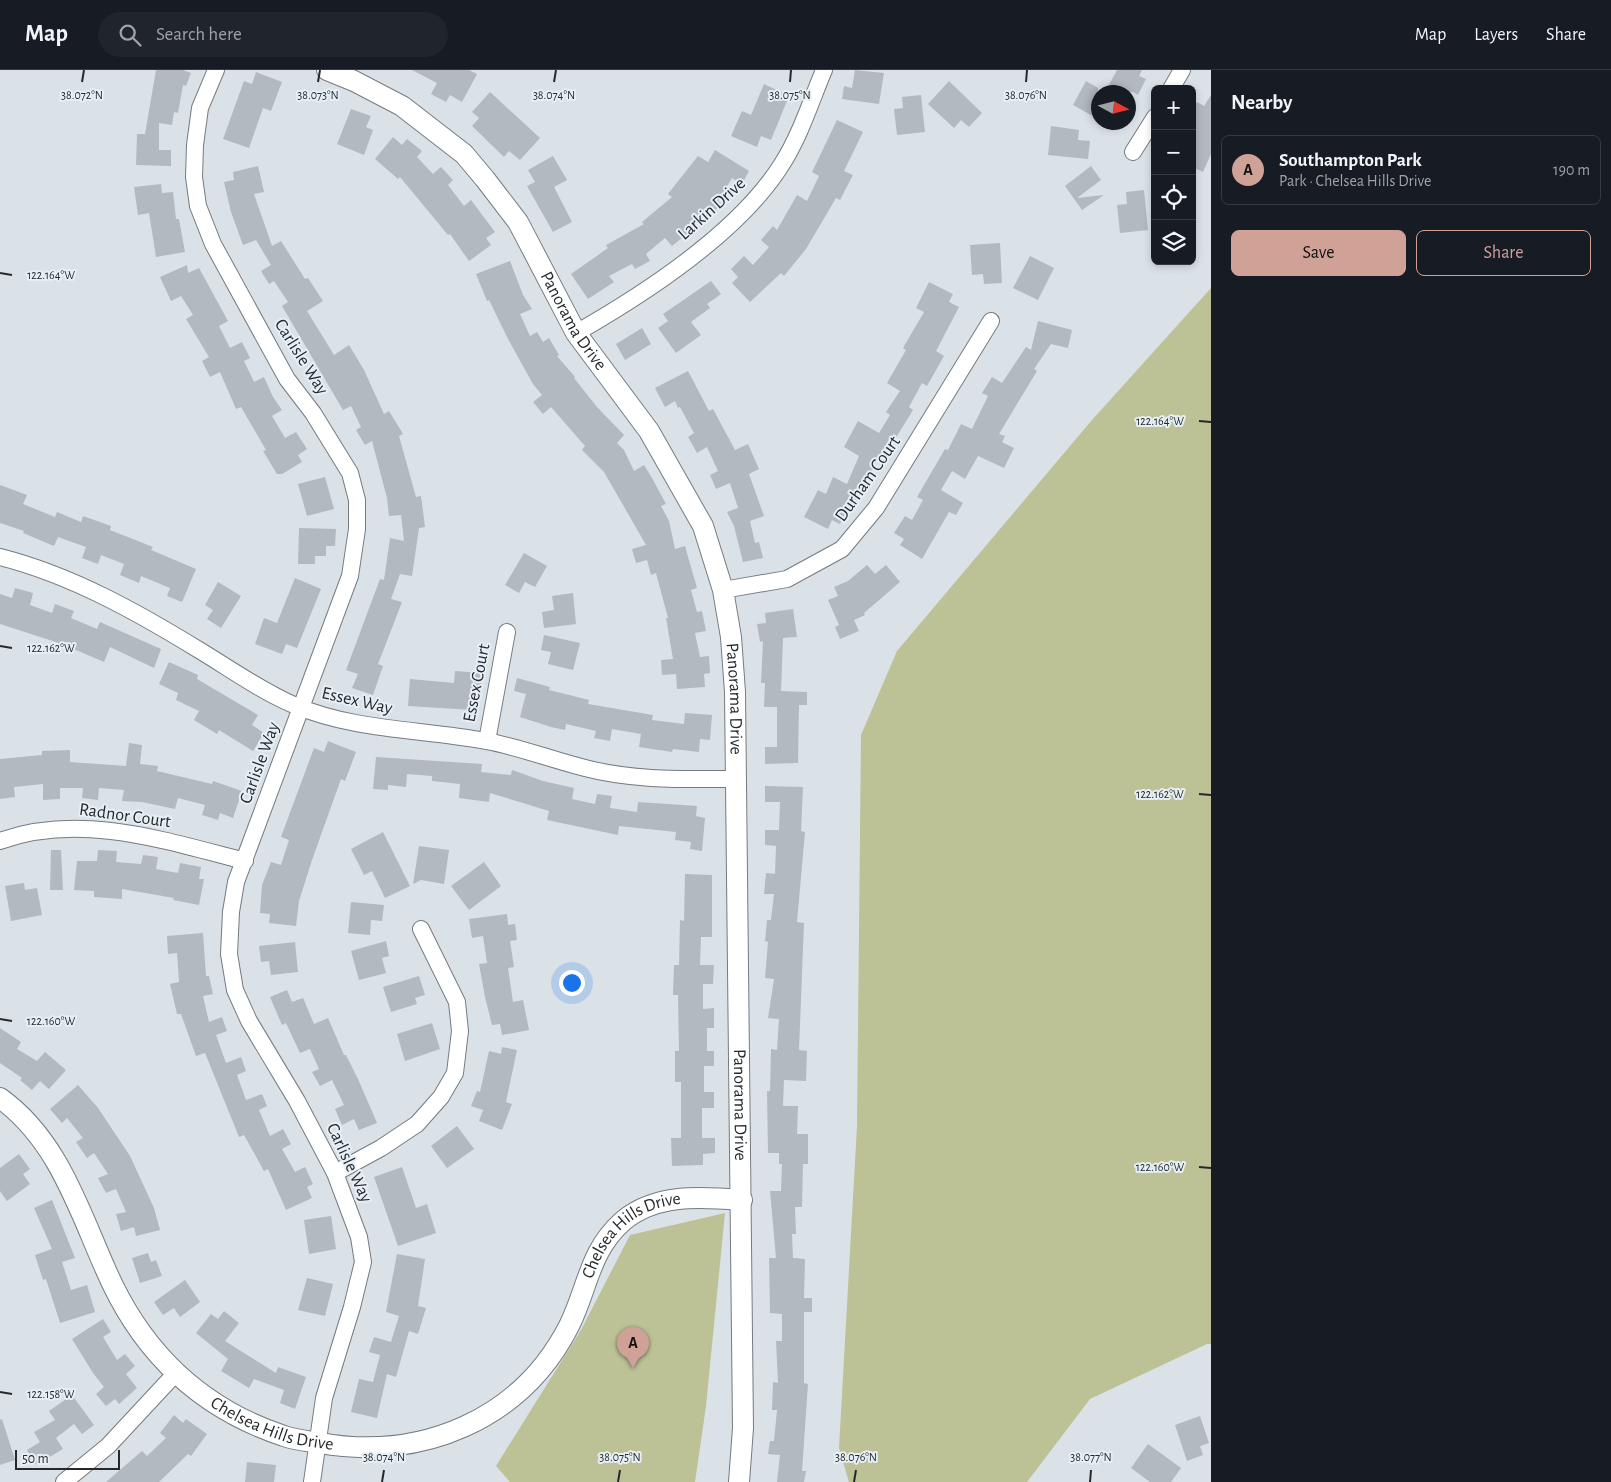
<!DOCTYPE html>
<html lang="en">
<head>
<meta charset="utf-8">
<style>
  :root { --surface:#171b24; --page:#20242c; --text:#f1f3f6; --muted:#9ea1a6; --line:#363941; --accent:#cfa197 }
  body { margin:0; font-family:"Alegreya Sans",sans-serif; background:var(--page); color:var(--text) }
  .controls { position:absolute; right:15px; top:15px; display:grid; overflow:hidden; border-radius:8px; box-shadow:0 2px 8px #0003 }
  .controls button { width:45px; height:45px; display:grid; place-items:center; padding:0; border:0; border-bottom:1px solid var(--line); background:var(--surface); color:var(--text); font:25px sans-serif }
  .compass { position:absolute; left:1091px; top:15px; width:45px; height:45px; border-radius:50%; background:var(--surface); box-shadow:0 2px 8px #0003; rotate:97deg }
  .scale { position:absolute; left:15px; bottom:12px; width:105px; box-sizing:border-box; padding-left:5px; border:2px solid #26292b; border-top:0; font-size:14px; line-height:18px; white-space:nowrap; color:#26292b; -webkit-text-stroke:4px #e7eff6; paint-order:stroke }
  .you { position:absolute; left:571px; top:912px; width:18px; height:18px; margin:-12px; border:4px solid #fff; border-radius:50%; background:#1a73e8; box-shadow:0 0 0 8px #1a73e833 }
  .badge { display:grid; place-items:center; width:32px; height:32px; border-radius:50%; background:var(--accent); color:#111; font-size:16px; font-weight:700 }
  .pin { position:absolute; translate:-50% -41px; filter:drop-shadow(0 1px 2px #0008) }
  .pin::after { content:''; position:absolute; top:26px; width:18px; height:15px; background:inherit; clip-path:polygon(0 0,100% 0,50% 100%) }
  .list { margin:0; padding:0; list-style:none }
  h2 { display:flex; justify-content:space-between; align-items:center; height:65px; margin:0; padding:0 20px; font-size:21px }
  h2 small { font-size:16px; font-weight:400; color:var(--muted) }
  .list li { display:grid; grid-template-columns:32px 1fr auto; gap:15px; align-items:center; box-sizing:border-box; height:70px; margin:0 10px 10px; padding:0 10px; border:1px solid var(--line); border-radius:8px }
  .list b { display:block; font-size:19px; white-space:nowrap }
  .list p { margin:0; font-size:16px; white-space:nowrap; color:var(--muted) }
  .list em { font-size:16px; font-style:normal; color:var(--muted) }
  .actions { display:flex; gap:10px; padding:15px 20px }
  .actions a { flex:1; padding:11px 0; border:1px solid var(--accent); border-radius:8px; text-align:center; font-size:18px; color:var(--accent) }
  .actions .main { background:var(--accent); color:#111 }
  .icon { flex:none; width:28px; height:28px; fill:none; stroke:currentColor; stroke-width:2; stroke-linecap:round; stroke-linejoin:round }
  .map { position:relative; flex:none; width:1211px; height:1412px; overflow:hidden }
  header { display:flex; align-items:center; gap:30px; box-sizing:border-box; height:70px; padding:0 25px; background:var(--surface); border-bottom:1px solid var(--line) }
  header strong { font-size:24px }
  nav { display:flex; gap:28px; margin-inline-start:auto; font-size:18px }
  .search { width:350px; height:45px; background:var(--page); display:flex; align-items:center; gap:12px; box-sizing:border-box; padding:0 18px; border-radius:28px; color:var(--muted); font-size:19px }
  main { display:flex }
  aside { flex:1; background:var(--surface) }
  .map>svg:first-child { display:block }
</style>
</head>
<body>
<header>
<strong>Map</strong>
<div class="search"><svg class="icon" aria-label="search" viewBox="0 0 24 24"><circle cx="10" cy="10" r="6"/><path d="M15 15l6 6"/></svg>Search here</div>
<nav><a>Map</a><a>Layers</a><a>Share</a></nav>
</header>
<main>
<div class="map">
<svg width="1211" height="1412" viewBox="0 0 1211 1412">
  <rect width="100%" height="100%" fill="#dae2e8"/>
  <g fill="#bcc196">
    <polygon points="1211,218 1211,1274 1207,1274 1090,1329 1027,1412 849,1412 839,1378 857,1056 861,665 897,581 1092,350"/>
    <polygon points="725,1143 706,1336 695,1412 510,1412 496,1396 581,1260 630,1165"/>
  </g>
  <g fill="#b2b9bf">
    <polygon points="156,0 183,0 191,3 186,16 183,15 178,43 174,42 172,55 159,53 159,80 171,80 171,96 136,95 137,64 145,64"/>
    <polygon points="412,0 469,0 477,4 462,32 450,25 446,32 431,24 437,13"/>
    <polygon points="855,0 884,3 879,34 842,29 844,16 852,18"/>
    <polygon points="1117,0 1142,0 1139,6 1146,9 1138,25 1133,22 1105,22"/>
    <polygon points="256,2 282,12 271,41 263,38 249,78 223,69 244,11 252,14"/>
    <polygon points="949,11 982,43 969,57 961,50 954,58 928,34"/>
    <polygon points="1086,11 1098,18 1098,49 1073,35"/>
    <polygon points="764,14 789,26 771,70 761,66 757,77 731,66 742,41 751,45"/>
    <polygon points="490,22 540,68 520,90 509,81 504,87 472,56 479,48 472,42"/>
    <polygon points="921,25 925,62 897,65 894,39 903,38 902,27"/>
    <polygon points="1211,25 1211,84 1203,102 1192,97 1192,40 1197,32 1204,36"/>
    <polygon points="351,39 371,46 366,57 373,60 364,85 337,74"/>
    <polygon points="837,50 863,62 844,101 853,105 840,130 836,128 806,179 784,206 781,203 750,232 732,213 738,207 731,199 744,186 753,195 769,177 761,170 773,156 777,160 797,125 807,131 819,106 812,102"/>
    <polygon points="1051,56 1079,60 1078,70 1090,71 1088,89 1048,85"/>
    <polygon points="393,67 402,75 407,69 422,81 417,87 433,104 441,97 453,110 448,115 464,136 471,130 495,162 486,168 491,175 469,191 450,164 448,165 400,107 398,109 375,89"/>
    <polygon points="715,80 749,101 742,114 732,108 718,131 721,133 710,147 702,140 685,160 688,163 672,176 665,168 646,184 650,191 635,199 632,194 609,206 614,212 588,229 571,204 608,178 606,175 644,154 642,152 672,127 668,124 698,86 708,92"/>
    <polygon points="553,86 567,110 554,117 572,152 553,162 527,116 535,112 528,100"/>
    <polygon points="258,96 264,122 254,124 272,176 281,171 305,209 308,208 323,231 307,241 334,285 349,275 364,300 384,344 389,341 403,364 399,366 416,427 421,426 425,457 419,458 412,506 400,504 391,529 402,532 378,594 383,596 373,625 352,618 358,604 346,600 380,509 384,510 390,468 404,471 401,445 389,446 387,428 372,371 365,375 356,360 361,357 351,336 343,340 282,236 288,232 274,211 269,214 261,201 271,195 256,170 243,175 231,142 224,112 234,110 233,102"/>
    <polygon points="1091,96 1101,110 1077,128 1104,125 1082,140 1065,116"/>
    <polygon points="161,114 162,123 173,122 176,149 179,149 185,182 156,187 149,143 138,145 134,117"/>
    <polygon points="1144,120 1148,160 1120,163 1117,135 1127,134 1126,122"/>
    <polygon points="1000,173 1002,213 984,214 983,204 972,205 970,175"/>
    <polygon points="1030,186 1054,198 1038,230 1013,218"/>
    <polygon points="510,191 523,225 532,239 520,244 530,266 537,262 543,272 549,268 559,285 557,286 575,307 574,308 597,337 624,365 617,373 624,380 634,401 644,395 652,408 666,434 661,436 669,451 675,479 685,476 697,518 691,520 697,542 702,541 706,561 695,563 700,587 709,586 710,603 704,604 705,617 677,619 676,604 662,605 661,590 673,589 666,548 668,548 656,503 651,505 647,490 636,493 632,479 646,475 604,402 582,380 585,376 551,337 543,344 533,332 542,325 533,314 508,269 489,230 487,231 476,204"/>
    <polygon points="187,195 188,203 199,198 228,251 219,256 230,278 242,272 250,288 244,291 254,312 264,307 273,327 282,340 272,346 285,368 296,362 307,379 298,385 302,392 282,404 277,404 263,381 266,380 241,337 236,339 220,302 210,307 202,291 209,287 186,249 193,245 181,226 171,231 160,207"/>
    <polygon points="711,211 721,224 707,234 710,238 691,252 701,265 676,283 658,258 668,251 663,244"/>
    <polygon points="929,212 953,224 949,232 959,237 936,281 944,286 927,316 922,313 909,337 913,340 884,387 879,384 859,431 853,429 840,454 832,450 828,459 804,447 818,420 826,424 833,407 847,414 859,386 844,377 858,351 879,363 890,345 886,342 900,321 887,313 906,280 903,278 924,242 916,238"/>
    <polygon points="1038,251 1072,260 1068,278 1051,274 1034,299 1037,301 999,364 1005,366 1002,372 1014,378 1004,398 978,386 965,409 952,401 941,420 963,433 956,445 949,442 922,489 900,475 904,469 894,463 905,446 912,450 923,430 917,427 945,379 948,380 961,354 972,359 988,326 982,323 992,307 1002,313 1026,277 1031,280"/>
    <polygon points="642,258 651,274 625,290 616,274"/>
    <polygon points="688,301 709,341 713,339 735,380 748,374 759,399 749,404 764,446 750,451 755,473 759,472 763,488 743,492 734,456 727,442 738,438 730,413 716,419 710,405 718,401 707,377 697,383 688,367 694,363 680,337 678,338 675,331 665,337 655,318"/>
    <polygon points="325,407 334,439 307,446 298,414"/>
    <polygon points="0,415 27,425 23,434 55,447 57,442 81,452 83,446 111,456 110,460 153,477 151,480 196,499 182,532 167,526 170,518 141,506 139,513 120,505 124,494 101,485 98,494 82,488 86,477 58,467 54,476 23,463 24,461 0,453"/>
    <polygon points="299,458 336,459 335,476 326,476 326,486 315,486 315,494 298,494"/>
    <polygon points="524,483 547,496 535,517 525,512 519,523 505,515"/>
    <polygon points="867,495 875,504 886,495 900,512 864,543 865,545 854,550 859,561 840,569 835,557 839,555 828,530 838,526 834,517 848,511"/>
    <polygon points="295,508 321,519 297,578 286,574 282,584 255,574 264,548 277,553"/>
    <polygon points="218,512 241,526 221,558 207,549 213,540 205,535"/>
    <polygon points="15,518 33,523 30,535 52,543 55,534 74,541 71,548 97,559 100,552 161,579 154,598 110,577 104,592 62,574 0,554 0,524 12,528"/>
    <polygon points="573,523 576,554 544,558 542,542 554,540 552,526"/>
    <polygon points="793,539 797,567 783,568 781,621 807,622 807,635 799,635 798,693 765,694 765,677 777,677 777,637 764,637 765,613 761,613 763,571 760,572 757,554 766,553 765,543"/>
    <polygon points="544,565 580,573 573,600 548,594 551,582 541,580"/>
    <polygon points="169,592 198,605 197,609 258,645 252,655 264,663 253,681 219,660 217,664 194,650 199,641 176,630 178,623 159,614"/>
    <polygon points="455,601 482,603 480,630 473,629 473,640 408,636 410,609 454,613"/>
    <polygon points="517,608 550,617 549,620 589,630 588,634 653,645 652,650 684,654 685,643 712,645 710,670 700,669 699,682 673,679 672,682 639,677 641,664 612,659 610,671 594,668 596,661 566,654 565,660 551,657 520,647 526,624 514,621"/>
    <polygon points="328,671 356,682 345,711 341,709 312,790 299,831 296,856 269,853 270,844 260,843 262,815 271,792 281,795 289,770 281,767 314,678 324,682"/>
    <polygon points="129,673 142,675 140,694 158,696 157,701 212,714 213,711 242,721 233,748 220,743 218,750 202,745 205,735 178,728 175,739 142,732 122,731 124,720 99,718 98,730 82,728 83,718 60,718 60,729 43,730 43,714 14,717 15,727 0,729 0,689 42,685 42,681 70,680 70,692 126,696"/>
    <polygon points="376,687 482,694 481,702 511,705 512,700 543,711 574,718 572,729 595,734 597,724 612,726 610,738 637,742 638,732 697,736 696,746 705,748 702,781 690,779 691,772 675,770 676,762 619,756 618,765 547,750 549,741 490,723 489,732 459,728 460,714 432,711 432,706 407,704 406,717 388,715 388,720 373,719"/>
    <polygon points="765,716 803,717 801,761 805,762 797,852 804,853 799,980 807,981 806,1011 784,1010 783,1036 798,1036 797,1064 808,1064 808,1094 803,1094 802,1137 795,1137 796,1164 792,1164 793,1188 805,1189 804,1228 812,1228 812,1242 804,1242 804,1313 808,1314 802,1401 806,1401 804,1412 777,1412 780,1385 768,1384 770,1371 774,1371 777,1340 772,1340 773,1312 778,1313 776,1271 782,1271 782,1244 770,1243 769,1188 776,1188 770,1121 781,1121 782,1094 779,1094 779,1083 768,1083 767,1021 770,1021 771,979 777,980 779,949 768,948 774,909 765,908 768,872 765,871 767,850 771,850 774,824 764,824 766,803 775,804 776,776 765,775 765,760 779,760 780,732 765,732"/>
    <polygon points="383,762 410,816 385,828 372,801 364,805 351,779"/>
    <polygon points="419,776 449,780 444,814 421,810 413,814"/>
    <polygon points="51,780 61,780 63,820 50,820"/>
    <polygon points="98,780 117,781 116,792 141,794 143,785 158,787 156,799 178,803 180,793 201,797 199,809 204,809 199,835 173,830 174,828 122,819 122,829 94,827 94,821 74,820 77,791 97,791"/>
    <polygon points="484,792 501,816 469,840 451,816"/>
    <polygon points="685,804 712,805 712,867 701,867 700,895 714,895 713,914 703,914 703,939 714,938 714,958 707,958 707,981 714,981 714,996 704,996 704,1022 714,1022 714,1038 702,1038 702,1068 715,1068 715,1083 703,1084 703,1095 672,1096 671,1068 681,1068 681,1012 675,1012 675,981 679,981 678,925 673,925 674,895 679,895 680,850 684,851"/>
    <polygon points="24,813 25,820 37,818 42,845 11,851 5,816"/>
    <polygon points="351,832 384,835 382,851 371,850 370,865 348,863"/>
    <polygon points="507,844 508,855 515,854 517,870 510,871 514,897 508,898 513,932 523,930 529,960 502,965 500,954 492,955 485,927 479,894 487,893 483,866 472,868 469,849"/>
    <polygon points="203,863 206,906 209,906 213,924 203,926 209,952 222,947 227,961 216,965 226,993 241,987 246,1001 237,1005 246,1030 262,1024 267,1036 259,1040 270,1066 283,1059 291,1074 282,1079 295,1102 305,1097 313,1114 307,1117 312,1128 286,1140 268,1099 264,1101 244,1065 239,1067 205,983 196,986 181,944 177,944 170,914 179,912 177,883 168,884 167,866"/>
    <polygon points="386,871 389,886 382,888 386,903 359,910 351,881"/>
    <polygon points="295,872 298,902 271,905 269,891 261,892 259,876"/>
    <polygon points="419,906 425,925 415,928 417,934 391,942 383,917"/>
    <polygon points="287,920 292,932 303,928 314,954 328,948 344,985 346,985 358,1009 377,1053 359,1060 354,1049 342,1055 335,1039 344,1035 332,1010 320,1016 312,1002 319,999 310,979 300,983 286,953 282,955 270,927"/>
    <polygon points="432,953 440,979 405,991 397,964"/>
    <polygon points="0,958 21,972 17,979 37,991 45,982 66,1000 49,1019 40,1011 32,1020 20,1010 22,1008 0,993"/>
    <polygon points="502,977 517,980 506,1032 512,1034 502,1060 479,1051 483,1040 471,1036 477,1021 480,1022 489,981 501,984"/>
    <polygon points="78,1015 98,1038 130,1086 154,1138 160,1160 136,1166 134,1157 121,1161 116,1144 126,1142 116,1119 106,1123 98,1108 108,1104 94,1083 87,1088 76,1072 83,1068 67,1048 62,1053 50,1039"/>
    <polygon points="457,1056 474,1079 447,1098 431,1076"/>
    <polygon points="19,1084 30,1099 23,1104 30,1114 7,1131 0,1121 0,1098"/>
    <polygon points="402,1097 416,1138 427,1134 436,1163 398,1176 374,1107"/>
    <polygon points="52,1130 75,1188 62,1192 71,1220 87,1215 95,1242 60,1253 46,1209 43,1210 35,1185 52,1179 34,1138"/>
    <polygon points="331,1146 336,1179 309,1184 304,1150"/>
    <polygon points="148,1183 151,1192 156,1190 162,1206 140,1213 132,1188"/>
    <polygon points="397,1184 425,1189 418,1236 426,1238 418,1264 409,1261 396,1307 387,1304 377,1348 351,1342 359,1309 373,1312 380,1285 369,1282 374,1267 391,1272 399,1246 386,1242"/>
    <polygon points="307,1208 333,1214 325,1246 298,1240"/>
    <polygon points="185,1210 200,1232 180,1247 174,1238 163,1245 154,1232"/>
    <polygon points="224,1241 239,1253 225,1271 276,1303 278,1297 306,1307 295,1339 280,1333 284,1320 254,1309 249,1318 221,1301 228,1289 196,1263 211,1244 218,1249"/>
    <polygon points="103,1249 111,1262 103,1267 117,1290 125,1284 135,1296 126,1304 137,1318 119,1334 115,1329 106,1336 96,1324 104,1317 93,1303 72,1269"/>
    <polygon points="72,1325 94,1355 82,1364 74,1354 56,1368 63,1379 36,1395 27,1380 40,1372 34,1362 55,1350 49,1341"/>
    <polygon points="174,1345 183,1353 186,1349 207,1364 191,1386 188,1384 159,1412 106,1412 142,1381 147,1386 166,1368 160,1363"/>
    <polygon points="1200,1346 1209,1373 1200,1376 1203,1385 1187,1391 1175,1355"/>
    <polygon points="2,1349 15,1390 0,1395 0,1350"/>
    <polygon points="1148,1374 1181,1398 1171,1412 1150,1412 1131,1398"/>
    <polygon points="247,1392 276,1395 274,1412 245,1412"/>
  </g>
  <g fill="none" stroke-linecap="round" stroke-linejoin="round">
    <defs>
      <g id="minor">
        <polyline points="216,0 200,38 195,75 194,107 198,136 213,174 287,309 313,343 350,403 357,430 357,459 350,506 236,812 231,842 229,884 235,920 249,951 297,1031 335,1103 359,1167 363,1192 352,1237 324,1328 312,1412"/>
        <polyline points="1171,19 1182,0"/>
        <polyline points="1133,82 1155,47"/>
        <path d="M 576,263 C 646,223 739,163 782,94 C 800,66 811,31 824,0"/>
        <path d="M 0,487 C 71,505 137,542 199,580 C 229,598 261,621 294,635 C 355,661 422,659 486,671 C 520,677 552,690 585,698 C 634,711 686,709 737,709"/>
        <polyline points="723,520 787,509 842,479 876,438 991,251"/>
        <polyline points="487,671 507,562"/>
        <path d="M 0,771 C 80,742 166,771 245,791"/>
        <polyline points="335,1103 381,1078 417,1054 441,1027 455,1003 460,961 457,932 421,859"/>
        <polyline points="64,1412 108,1376 175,1304"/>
      </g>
      <g id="tertiary">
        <path id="s1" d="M 327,0 L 354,11 L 402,36 L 464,84 L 485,109 L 518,152 L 576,263 L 649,361 L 703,456 L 723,520 L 731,567 L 735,622 L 743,1358 L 739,1412"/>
        <path id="s2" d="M 0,1028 C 57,1069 78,1137 105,1198 C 140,1280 199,1338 284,1366 C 295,1370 308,1371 320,1373 C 421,1391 521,1350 569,1256 C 588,1218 589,1181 623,1151 C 656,1123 702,1127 742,1130"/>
      </g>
    </defs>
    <use href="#minor" stroke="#747b81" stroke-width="18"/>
    <use href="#tertiary" stroke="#747b81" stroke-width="22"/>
    <use href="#minor" stroke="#fff" stroke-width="16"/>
    <use href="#tertiary" stroke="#fff" stroke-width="20"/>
  </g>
  <path fill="none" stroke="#26292b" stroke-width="2" d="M 82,12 L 84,0M 318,12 L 320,0M 554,12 L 556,0M 790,12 L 791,0M 1026,12 L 1027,0M 0,203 L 12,205M 1199,351 L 1211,352M 0,576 L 12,578M 1199,724 L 1211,725M 0,949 L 12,951M 1199,1097 L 1211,1098M 0,1322 L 12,1324M 382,1412 L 384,1400M 618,1412 L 620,1400M 854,1412 L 856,1400M 1090,1412 L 1091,1400"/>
  <g text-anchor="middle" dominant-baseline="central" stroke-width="4" stroke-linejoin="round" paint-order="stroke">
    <g font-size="18" fill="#26292b" stroke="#e7eff6">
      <text transform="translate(712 139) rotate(-42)">Larkin Drive</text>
      <text stroke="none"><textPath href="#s1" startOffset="362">Panorama Drive</textPath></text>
      <text transform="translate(301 287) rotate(58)">Carlisle Way</text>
      <text transform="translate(868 409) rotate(-55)">Durham Court</text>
      <text transform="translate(477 613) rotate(-79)">Essex Court</text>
      <text stroke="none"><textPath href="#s1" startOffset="782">Panorama Drive</textPath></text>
      <text transform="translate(357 631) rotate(13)">Essex Way</text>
      <text transform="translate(260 693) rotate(-70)">Carlisle Way</text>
      <text transform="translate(125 746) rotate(8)">Radnor Court</text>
      <text stroke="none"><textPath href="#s1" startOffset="1188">Panorama Drive</textPath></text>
      <text transform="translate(349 1093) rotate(65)">Carlisle Way</text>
      <text stroke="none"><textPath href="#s2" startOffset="905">Chelsea Hills Drive</textPath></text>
      <text stroke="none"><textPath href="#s2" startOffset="441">Chelsea Hills Drive</textPath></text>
    </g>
  </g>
  <g font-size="12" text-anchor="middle" fill="#26292b" stroke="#e7eff6" stroke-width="4" stroke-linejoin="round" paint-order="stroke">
    <text x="82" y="29">38.072°N</text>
    <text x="318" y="29">38.073°N</text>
    <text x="554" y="29">38.074°N</text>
    <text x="790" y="29">38.075°N</text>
    <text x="1026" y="29">38.076°N</text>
    <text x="51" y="209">122.164°W</text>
    <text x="1160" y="355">122.164°W</text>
    <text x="51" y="582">122.162°W</text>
    <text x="1160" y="728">122.162°W</text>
    <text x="51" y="955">122.160°W</text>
    <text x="1160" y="1101">122.160°W</text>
    <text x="51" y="1328">122.158°W</text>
    <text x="384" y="1391">38.074°N</text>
    <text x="620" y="1391">38.075°N</text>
    <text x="856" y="1391">38.076°N</text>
    <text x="1091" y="1391">38.077°N</text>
  </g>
</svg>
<div class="controls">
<button>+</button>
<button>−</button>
<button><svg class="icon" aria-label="locate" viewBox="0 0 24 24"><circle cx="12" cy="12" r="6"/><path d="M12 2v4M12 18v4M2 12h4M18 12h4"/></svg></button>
<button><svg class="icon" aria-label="layers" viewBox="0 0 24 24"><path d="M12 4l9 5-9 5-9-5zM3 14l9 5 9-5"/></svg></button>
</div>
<svg class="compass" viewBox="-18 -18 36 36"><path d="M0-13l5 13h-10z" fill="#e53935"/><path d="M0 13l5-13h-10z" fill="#9ea1a6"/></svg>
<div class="scale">50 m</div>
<div class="you"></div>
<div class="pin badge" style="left:633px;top:1298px">A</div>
</div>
<aside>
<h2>Nearby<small></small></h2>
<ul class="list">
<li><span class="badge">A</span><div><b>Southampton Park</b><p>Park · Chelsea Hills Drive</p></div><em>190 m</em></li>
</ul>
<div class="actions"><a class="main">Save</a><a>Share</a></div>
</aside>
</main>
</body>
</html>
